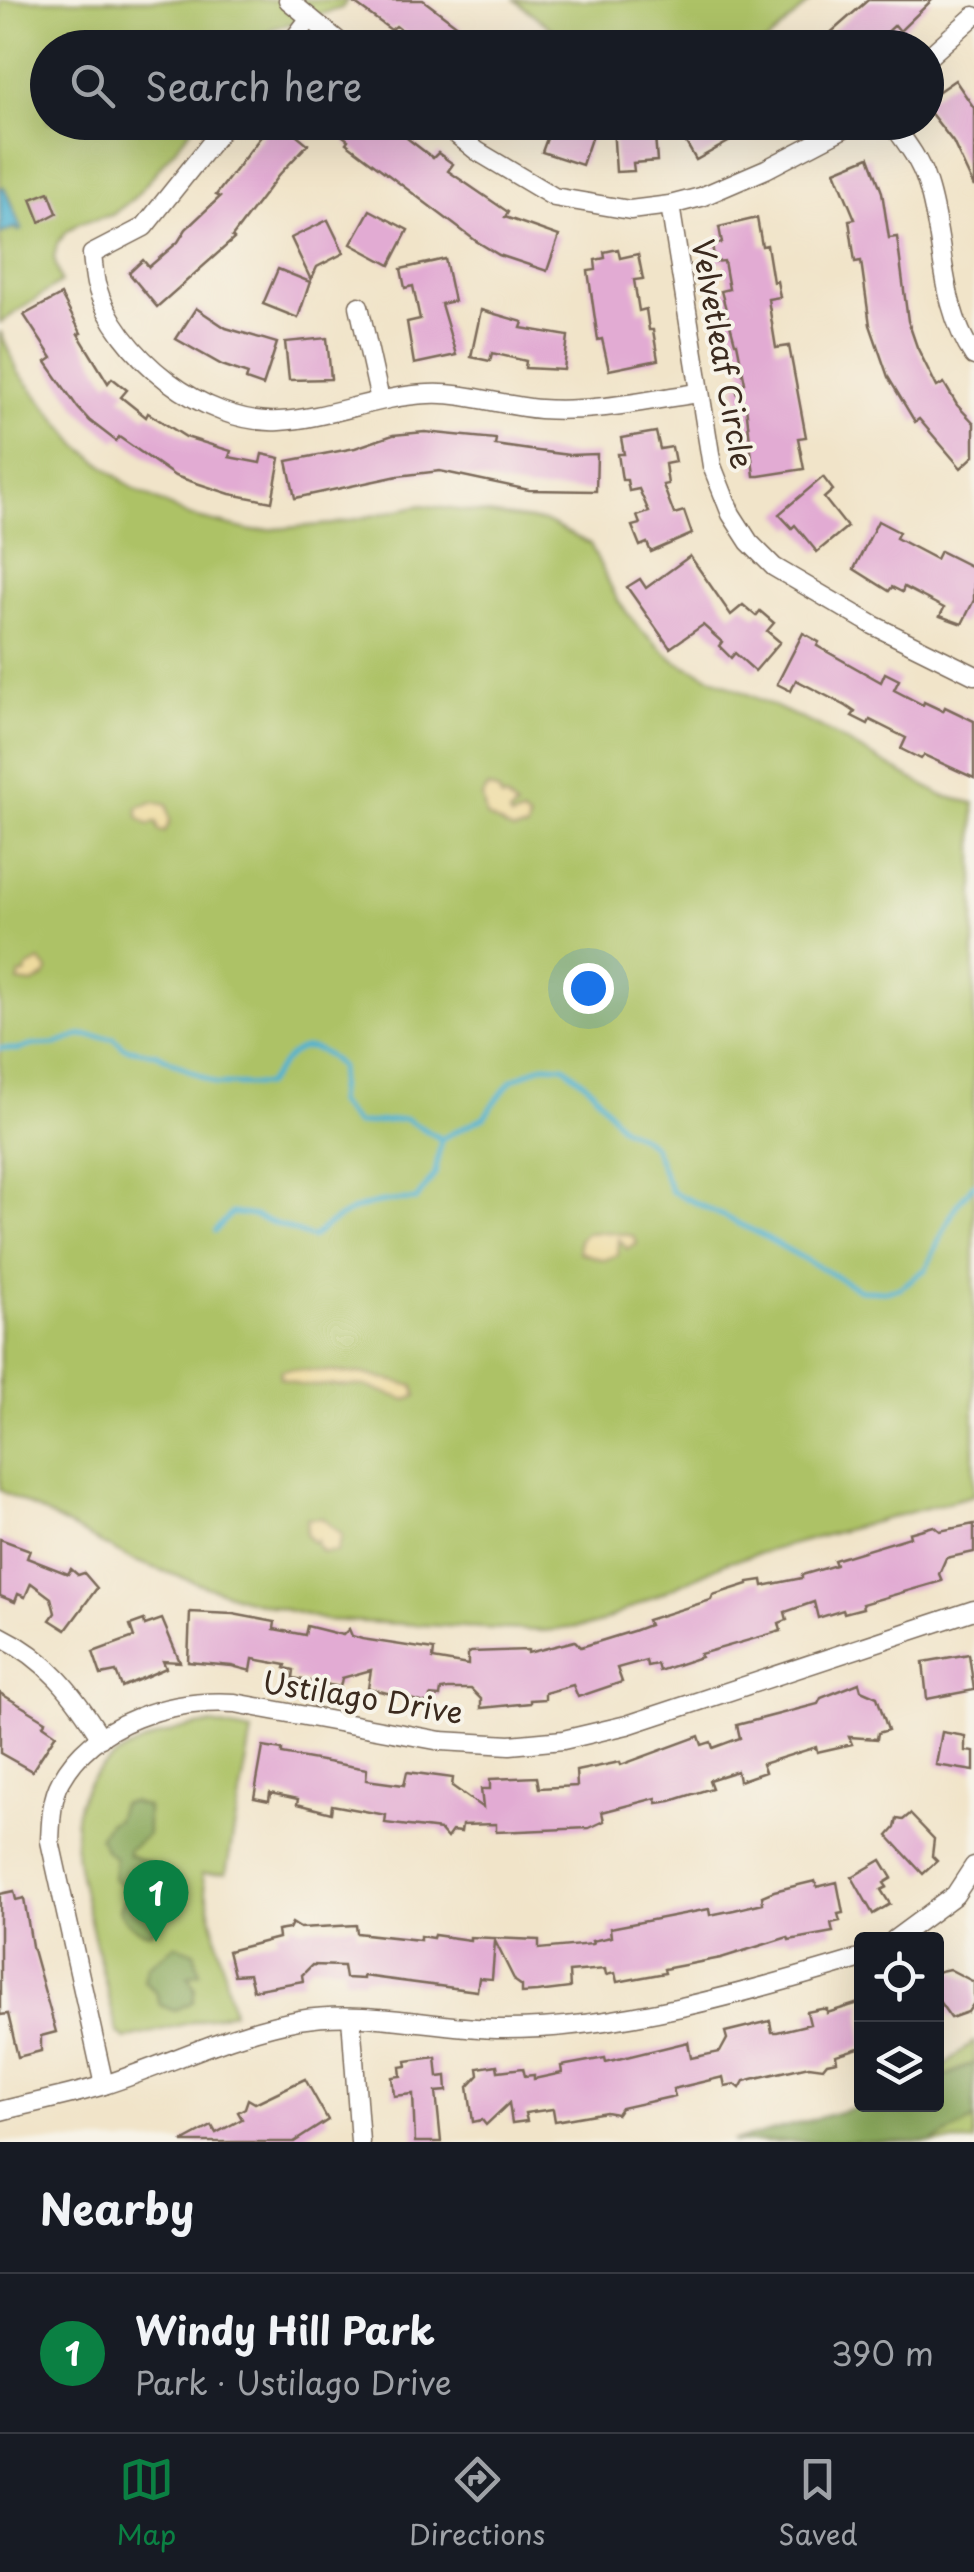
<!DOCTYPE html>
<html lang="en">
<head>
<meta charset="utf-8">
<style>
  :root { --surface:#171b24; --page:#242831; --text:#f1f3f6; --muted:#9ea1a6; --line:#363941; --accent:#0b8043 }
  body { margin:0; font-family:"Playpen Sans",sans-serif; background:var(--page); color:var(--text) }
  .controls { position:absolute; right:30px; bottom:30px; display:grid; overflow:hidden; border-radius:10px; box-shadow:0 10px 40px #0002 }
  .controls button { width:90px; height:90px; display:grid; place-items:center; padding:0; border:0; border-bottom:2px solid var(--line); background:var(--surface); color:var(--text); font:50px sans-serif }
  .you { position:absolute; left:588px; top:988px; width:35px; height:35px; margin:-25px; border:8px solid #fff; border-radius:50%; background:#1a73e8; box-shadow:0 0 0 15px #1a73e833 }
  .badge { display:grid; place-items:center; width:65px; height:65px; border-radius:50%; background:var(--accent); color:#fff; font-size:32px; font-weight:700 }
  .pin { position:absolute; translate:-50% -82px; filter:drop-shadow(0 2px 5px #0008) }
  .pin::after { content:''; position:absolute; top:52px; width:35px; height:30px; background:inherit; clip-path:polygon(0 0,100% 0,50% 100%) }
  .list { margin:0; padding:0; list-style:none }
  h2 { display:flex; justify-content:space-between; align-items:center; height:130px; margin:0; padding:0 40px; font-size:42px }
  h2 small { font-size:32px; font-weight:400; color:var(--muted) }
  .list li { display:grid; grid-template-columns:65px 1fr auto; gap:30px; align-items:center; box-sizing:border-box; height:160px; padding:0 40px; border-top:2px solid var(--line) }
  .list b { display:block; font-size:38px; white-space:nowrap }
  .list p { margin:0; font-size:32px; white-space:nowrap; color:var(--muted) }
  .list em { font-size:32px; font-style:normal; color:var(--muted) }
  .icon { flex:none; width:55px; height:55px; fill:none; stroke:currentColor; stroke-width:2; stroke-linecap:round; stroke-linejoin:round }
  .map { position:relative; flex:none; width:974px; height:2142px; overflow:hidden }
  .search { position:absolute; background:var(--surface); box-shadow:0 10px 40px #0002; left:30px; right:30px; top:30px; height:110px; display:flex; align-items:center; gap:25px; box-sizing:border-box; padding:0 35px; border-radius:55px; color:var(--muted); font-size:38px }
  .sheet { height:290px; background:var(--surface) }
  nav { display:flex; justify-content:space-around; align-items:center; box-sizing:border-box; height:140px; border-top:2px solid var(--line); background:var(--surface); font-size:28px; color:var(--muted) }
  nav a { display:grid; justify-items:center; gap:5px }
  nav .on { color:var(--accent) }
  .map>svg:first-child { display:block }
</style>
</head>
<body>
<div class="map">
<svg width="974" height="2142" viewBox="0 0 974 2142">
  <rect width="100%" height="100%" fill="#f7f3e8"/>
  <filter id="ink" filterUnits="userSpaceOnUse"><feTurbulence type="fractalNoise" baseFrequency=".01" numOctaves="2"/><feDisplacementMap in="SourceGraphic" scale="20" xChannelSelector="R" yChannelSelector="G"/><feConvolveMatrix kernelMatrix="1 2 1 2 8 2 1 2 1" color-interpolation-filters="sRGB"/></filter>
  <filter id="wash" filterUnits="userSpaceOnUse"><feTurbulence type="fractalNoise" baseFrequency=".0048" numOctaves="4" result="noise"/><feDisplacementMap in="SourceGraphic" scale="40" xChannelSelector="R" yChannelSelector="G"/><feGaussianBlur stdDeviation="2.25" result="paint"/><feColorMatrix in="noise" values="0 0 0 0 0 0 0 0 0 0 0 0 0 0 0 0 0 1.4 0 .05"/><feComposite in="paint" operator="in"/></filter>
  <g filter="url(#wash)">
    <rect width="100%" height="100%" fill="#f1e4c9"/>
    <g fill="#adc266" stroke="#747642" stroke-width="2.5">
      <polygon points="0,0 347,0 342,8 271,29 257,47 48,48 48,122 196,123 136,196 112,215 79,223 67,231 57,244 54,258 61,282 0,323"/>
      <polygon points="515,0 812,0 766,43 753,47 575,47"/>
      <polygon points="0,331 18,372 79,446 132,488 189,516 252,531 333,524 422,505 546,522 590,544 618,601 639,628 675,661 820,727 943,796 974,803 974,1495 727,1562 595,1625 544,1631 325,1620 240,1598 135,1561 0,1490"/>
      <path d="M 212,1724 L 252,1732 L 226,1873 L 202,1874 L 233,2012 L 125,2039 L 117,2032 C 108,1995 99,1957 90,1920 C 71,1841 54,1778 146,1741 C 168,1732 189,1726 212,1724 Z"/>
      <polygon points="974,2041 974,2063 937,2080 937,2071"/>
      <polygon points="974,2120 974,2142 932,2142 935,2140"/>
    </g>
    <g fill="#8aa85b" stroke="#62693c" stroke-width="2.5">
      <path d="M 131,1802 L 147,1807 L 147,1835 L 128,1850 L 128,1855 L 151,1863 L 157,1870 L 153,1881 L 143,1890 L 145,1908 L 151,1909 L 157,1916 L 154,1930 L 149,1933 C 137,1931 122,1920 119,1909 L 129,1890 L 113,1879 L 115,1858 L 105,1850 L 99,1837 L 108,1823 L 116,1819 L 121,1804 Z"/>
      <polygon points="176,1945 194,1952 200,1973 188,1976 195,1989 193,2002 174,2011 160,2005 156,1992 144,1981 147,1967"/>
      <polygon points="974,2063 974,2120 932,2142 731,2142 865,2105 936,2104 937,2080"/>
    </g>
    <g fill="#eeda9e" stroke="#94825e" stroke-width="2.5">
      <polygon points="488,787 498,791 502,799 506,798 516,808 509,814 511,818 522,814 529,819 527,829 513,831 486,816 482,796"/>
      <polygon points="153,802 167,805 170,821 165,832 159,831 156,822 149,825 138,817 138,807"/>
      <polygon points="40,961 48,970 46,976 33,984 18,982 20,974 25,974 27,968"/>
      <polygon points="609,1232 634,1236 637,1244 627,1249 619,1239 618,1255 604,1260 579,1252 579,1240 585,1233"/>
      <polygon points="289,1369 364,1374 414,1386 417,1396 407,1400 365,1386 301,1385 280,1378 281,1370"/>
      <polygon points="322,1518 342,1535 337,1552 322,1552 317,1545 317,1540 313,1542 306,1535 307,1519"/>
    </g>
    <polygon fill="#51b2d0" stroke="#466e77" stroke-width="2.5" points="4,187 22,230 18,231 16,227 0,234 0,188"/>
    <g fill="none" stroke-linecap="round" stroke-linejoin="round">
      <g stroke="#51b2d0" stroke-width="5">
        <path d="M 0,1048 L 18,1050 L 33,1045 L 56,1044 L 82,1035 L 114,1038 L 124,1048 L 157,1054 L 216,1084 L 266,1085 C 290,1053 304,1029 340,1067 L 337,1103 L 356,1124 L 406,1119 L 441,1139"/>
        <polyline points="441,1139 484,1117 511,1081 543,1065 564,1066 592,1089 621,1127 642,1137 653,1146 671,1191 756,1232 860,1290 884,1291 900,1288 926,1269 955,1207 974,1184"/>
        <path d="M 215,1231 L 232,1213 L 255,1216 L 312,1238 C 346,1208 370,1200 416,1200 L 435,1174 L 441,1139"/>
      </g>
    </g>
    <g id="blocks">
      <g fill="#e2abd3">
        <polygon points="350,0 423,0 463,30 460,34 477,48 424,48 396,26 391,30"/>
        <polygon points="868,0 932,0 900,31 895,25 871,47 865,41 858,48 837,48 827,36"/>
        <polygon points="955,80 974,108 974,187 953,142 926,107 926,100"/>
        <polygon points="281,122 308,144 278,176 232,237 234,239 157,307 129,273 143,260 149,267 178,242 186,229 220,197 216,195 269,126 274,130"/>
        <polygon points="325,122 386,122 433,158 438,153 453,164 448,171 508,212 505,217 559,236 547,271 499,255 476,241 346,143 348,140"/>
        <polygon points="553,122 583,122 595,127 582,165 542,152"/>
        <polygon points="674,122 764,122 696,160"/>
        <polygon points="654,124 657,161 633,163 634,171 616,172 613,126"/>
        <polygon points="869,157 882,192 889,238 897,237 908,321 917,347 937,387 944,383 957,405 974,423 974,456 961,468 919,419 915,422 888,377 870,325 861,261 855,262 849,220 855,219 835,171"/>
        <polygon points="49,192 57,213 40,222 31,199"/>
        <polygon points="370,210 408,230 390,265 351,244"/>
        <polygon points="757,218 762,246 767,245 773,282 777,281 780,297 768,299 776,348 789,346 806,437 798,438 804,469 759,476 754,476 746,406 743,407 737,392 736,385 745,383 737,343 735,343 721,291 729,289 724,261 715,262 712,245 722,243 719,227"/>
        <polygon points="328,220 344,253 317,267 311,280 291,238"/>
        <polygon points="618,249 620,258 638,254 643,279 634,280 639,311 646,309 649,330 653,330 658,360 609,370 602,339 598,340 588,271 596,270 595,260 605,258 604,252"/>
        <polygon points="445,259 454,301 441,304 456,355 414,364 407,322 420,319 413,286 405,288 401,269"/>
        <polygon points="278,269 310,282 298,318 263,304"/>
        <polygon points="61,295 81,333 78,334 108,383 112,378 127,390 121,397 146,417 148,413 186,437 231,451 229,457 260,463 262,454 280,458 272,502 230,494 175,476 119,437 116,441 90,421 78,408 46,362 52,358 24,315"/>
        <polygon points="196,308 226,328 277,343 263,386 246,380 248,374 222,365 176,339"/>
        <polygon points="481,310 523,322 521,328 568,336 564,370 525,368 526,361 492,353 490,361 471,357"/>
        <polygon points="327,338 331,379 289,380 285,342"/>
        <polygon points="425,432 496,439 495,445 530,450 569,455 597,454 596,491 529,490 440,471 398,476 295,498 287,461 355,448 393,435"/>
        <polygon points="656,432 660,449 672,447 675,462 665,464 668,484 663,485 674,514 684,511 692,534 651,552 647,543 640,546 632,526 640,524 637,516 649,512 639,489 629,491 627,480 622,480 618,454 624,454 621,438"/>
        <polygon points="823,477 833,490 824,498 847,527 817,552 795,525 792,528 779,514"/>
        <polygon points="878,521 899,532 896,538 936,559 940,551 974,568 974,600 962,624 940,616 944,608 904,587 902,592 892,587 889,591 854,569"/>
        <polygon points="690,556 731,615 743,605 756,616 760,611 774,623 767,631 780,642 755,671 735,653 731,658 719,646 722,642 703,625 670,648 627,587 640,579 646,588"/>
        <polygon points="803,633 819,642 817,646 881,682 885,673 899,680 894,690 923,705 924,702 943,711 945,707 974,721 974,778 924,755 921,759 901,749 906,738 870,720 868,724 852,716 855,712 846,706 796,680 791,691 777,684"/>
        <polygon points="974,1524 974,1552 946,1558 939,1574 942,1581 862,1604 863,1608 844,1613 843,1610 818,1618 814,1602 785,1612 787,1620 779,1623 781,1631 700,1654 701,1657 659,1671 657,1664 647,1666 646,1660 617,1668 622,1682 578,1697 573,1685 545,1693 545,1699 530,1700 530,1703 481,1708 481,1699 471,1689 448,1689 441,1690 440,1697 430,1696 429,1704 368,1688 371,1670 342,1678 340,1687 293,1678 294,1670 285,1668 286,1665 253,1659 251,1671 232,1666 188,1662 190,1612 233,1614 275,1622 274,1629 305,1635 307,1626 343,1635 349,1629 352,1636 362,1639 434,1650 433,1659 468,1665 468,1654 471,1652 528,1650 528,1653 575,1641 581,1647 633,1631 649,1625 647,1620 711,1600 713,1595 748,1584 748,1582 762,1580 763,1586 802,1578 802,1575 836,1565 834,1560 910,1537 909,1533 934,1526 940,1531"/>
        <polygon points="0,1539 30,1550 27,1558 68,1574 71,1569 78,1575 84,1573 97,1588 66,1630 50,1620 55,1613 51,1598 31,1583 25,1597 18,1594 15,1602 0,1596"/>
        <polygon points="162,1619 180,1662 163,1661 166,1668 122,1687 116,1672 101,1675 93,1652 134,1637 130,1625 144,1620 145,1625"/>
        <polygon points="969,1654 974,1690 927,1699 923,1662"/>
        <polygon points="859,1683 861,1690 877,1697 888,1730 878,1733 877,1739 849,1737 852,1744 817,1752 816,1747 762,1764 765,1772 739,1781 737,1771 709,1780 712,1788 671,1801 657,1803 656,1798 602,1812 604,1821 589,1828 496,1832 496,1824 462,1825 461,1832 452,1831 447,1838 440,1830 385,1823 386,1815 332,1805 331,1813 297,1804 298,1799 270,1793 269,1801 254,1798 263,1747 282,1750 282,1754 367,1769 366,1780 404,1785 407,1772 453,1778 452,1786 483,1808 481,1789 490,1789 490,1779 537,1777 539,1788 577,1786 576,1771 620,1762 621,1765 699,1736 702,1745 711,1742 713,1748 740,1738 737,1725 818,1704 821,1698"/>
        <polygon points="0,1693 46,1721 43,1725 56,1734 32,1771 0,1753"/>
        <polygon points="942,1732 965,1736 965,1751 974,1752 974,1771 936,1765"/>
        <polygon points="910,1814 934,1839 932,1856 937,1861 923,1874 888,1836 895,1828 897,1819 903,1820"/>
        <polygon points="881,1860 892,1878 884,1883 887,1887 881,1890 890,1904 873,1914 852,1877"/>
        <polygon points="815,1881 817,1887 837,1882 843,1913 838,1914 840,1921 831,1923 833,1932 789,1940 788,1937 721,1958 664,1969 665,1973 617,1982 615,1973 606,1975 605,1969 569,1972 570,1988 537,1992 522,1993 522,1986 515,1981 495,1941 492,1979 479,1978 477,1991 363,1976 363,1979 345,1978 343,1966 312,1965 302,1975 303,1981 253,1990 249,1974 234,1975 228,1951 278,1938 277,1931 289,1929 292,1923 300,1928 356,1925 357,1933 420,1940 420,1936 433,1938 434,1935 470,1940 470,1937 539,1940 539,1949 593,1944 592,1941 611,1937 610,1928 709,1909 710,1915 734,1910 763,1903 762,1896 774,1891"/>
        <polygon points="14,1891 16,1900 24,1898 32,1946 56,2032 41,2036 41,2051 18,2057 8,2014 0,2015 0,1894"/>
        <polygon points="949,1969 974,1982 974,2003 968,2012 951,2018 936,1997 936,1972"/>
        <polygon points="862,2002 862,2047 836,2055 837,2061 827,2063 823,2068 809,2066 756,2078 744,2081 740,2088 735,2084 725,2086 723,2077 673,2089 675,2096 621,2108 617,2114 606,2112 555,2121 553,2109 525,2113 527,2121 512,2123 509,2103 486,2125 482,2120 473,2122 468,2087 479,2075 478,2068 497,2065 498,2071 523,2068 525,2076 534,2075 534,2079 562,2073 561,2066 605,2058 606,2062 688,2042 691,2058 720,2052 727,2039 725,2032 770,2021 772,2032 777,2032 810,2024 807,2012 821,2009 827,2009 827,2013"/>
        <polygon points="436,2057 438,2077 446,2076 447,2091 436,2092 441,2142 415,2142 413,2094 394,2096 392,2077 401,2076 400,2067 407,2066 406,2061"/>
        <polygon points="305,2079 328,2120 294,2142 182,2142 212,2126 216,2133 242,2119 238,2112 245,2108 248,2099 255,2103"/>
      </g>
    </g>
  </g>
  <g filter="url(#ink)">
    <use href="#blocks" fill-opacity="0" stroke="#7b6b5a" stroke-width="2.5"/>
    <g fill="none" stroke-linecap="round" stroke-linejoin="round">
      <defs>
        <g id="minor">
          <polyline points="288,0 347,48"/>
          <polyline points="287,48 310,18"/>
          <polyline points="926,59 974,16"/>
          <path d="M 228,122 L 144,227 L 92,254 C 93,264 94,274 96,284 C 116,355 205,425 279,421 C 330,418 377,396 428,394 C 467,392 502,406 540,409 C 593,413 647,400 699,393"/>
          <polyline points="441,122 477,151 554,197 630,210 670,205 701,197 766,169 856,122"/>
          <path d="M 891,122 C 905,141 920,160 927,183 C 946,241 938,303 974,356"/>
          <polyline points="670,205 712,466 731,514 749,542 774,567 873,625 974,675"/>
          <polyline points="359,306 380,400"/>
          <path d="M 0,1636 C 47,1659 74,1694 101,1738"/>
          <polyline points="894,1940 955,1895 974,1866"/>
          <polyline points="351,2017 360,2142"/>
          <path d="M 104,2085 L 50,1841 C 51,1821 51,1799 61,1781 C 94,1721 172,1699 235,1703 L 441,1741 L 510,1745 L 563,1740 L 627,1725 L 974,1610"/>
          <path d="M 0,2111 C 34,2102 70,2096 104,2085 C 170,2064 228,2033 299,2020 C 364,2009 431,2027 496,2029 C 615,2031 749,1992 862,1958"/>
        </g>
      </defs>
      <use href="#minor" stroke="#7b6b5a" stroke-width="21"/>
      <use href="#minor" stroke="#fff" stroke-width="18"/>
    </g>
  </g>
  <g text-anchor="middle" dominant-baseline="central" stroke-width="8" stroke-linejoin="round" paint-order="stroke">
    <g font-size="30" fill="#3b2a1e" stroke="#f7f3e8">
      <text transform="translate(724 354) rotate(80)">Velvetleaf Circle</text>
      <text transform="translate(363 1696) rotate(9)">Ustilago Drive</text>
    </g>
  </g>
</svg>
<div class="controls">
<button><svg class="icon" aria-label="locate" viewBox="0 0 24 24"><circle cx="12" cy="12" r="6"/><path d="M12 2v4M12 18v4M2 12h4M18 12h4"/></svg></button>
<button><svg class="icon" aria-label="layers" viewBox="0 0 24 24"><path d="M12 4l9 5-9 5-9-5zM3 14l9 5 9-5"/></svg></button>
</div>
<div class="you"></div>
<div class="pin badge" style="left:156px;top:1942px">1</div>
<div class="search"><svg class="icon" aria-label="search" viewBox="0 0 24 24"><circle cx="10" cy="10" r="6"/><path d="M15 15l6 6"/></svg>Search here</div>
</div>
<section class="sheet">
<h2>Nearby<small></small></h2>
<ul class="list">
<li><span class="badge">1</span><div><b>Windy Hill Park</b><p>Park · Ustilago Drive</p></div><em>390 m</em></li>
</ul>
</section>
<nav>
<a class="on"><svg class="icon" aria-label="map" viewBox="0 0 24 24"><path d="M3 6l6-2 6 2 6-2v14l-6 2-6-2-6 2zM9 4v14M15 6v14"/></svg>Map</a>
<a><svg class="icon" aria-label="directions" viewBox="0 0 24 24"><path d="M12 3l9 9-9 9-9-9zM9 14v-3h6M13 9l2 2-2 2"/></svg>Directions</a>
<a><svg class="icon" aria-label="saved" viewBox="0 0 24 24"><path d="M7 4h10v16l-5-4-5 4z"/></svg>Saved</a>
</nav>
</body>
</html>
